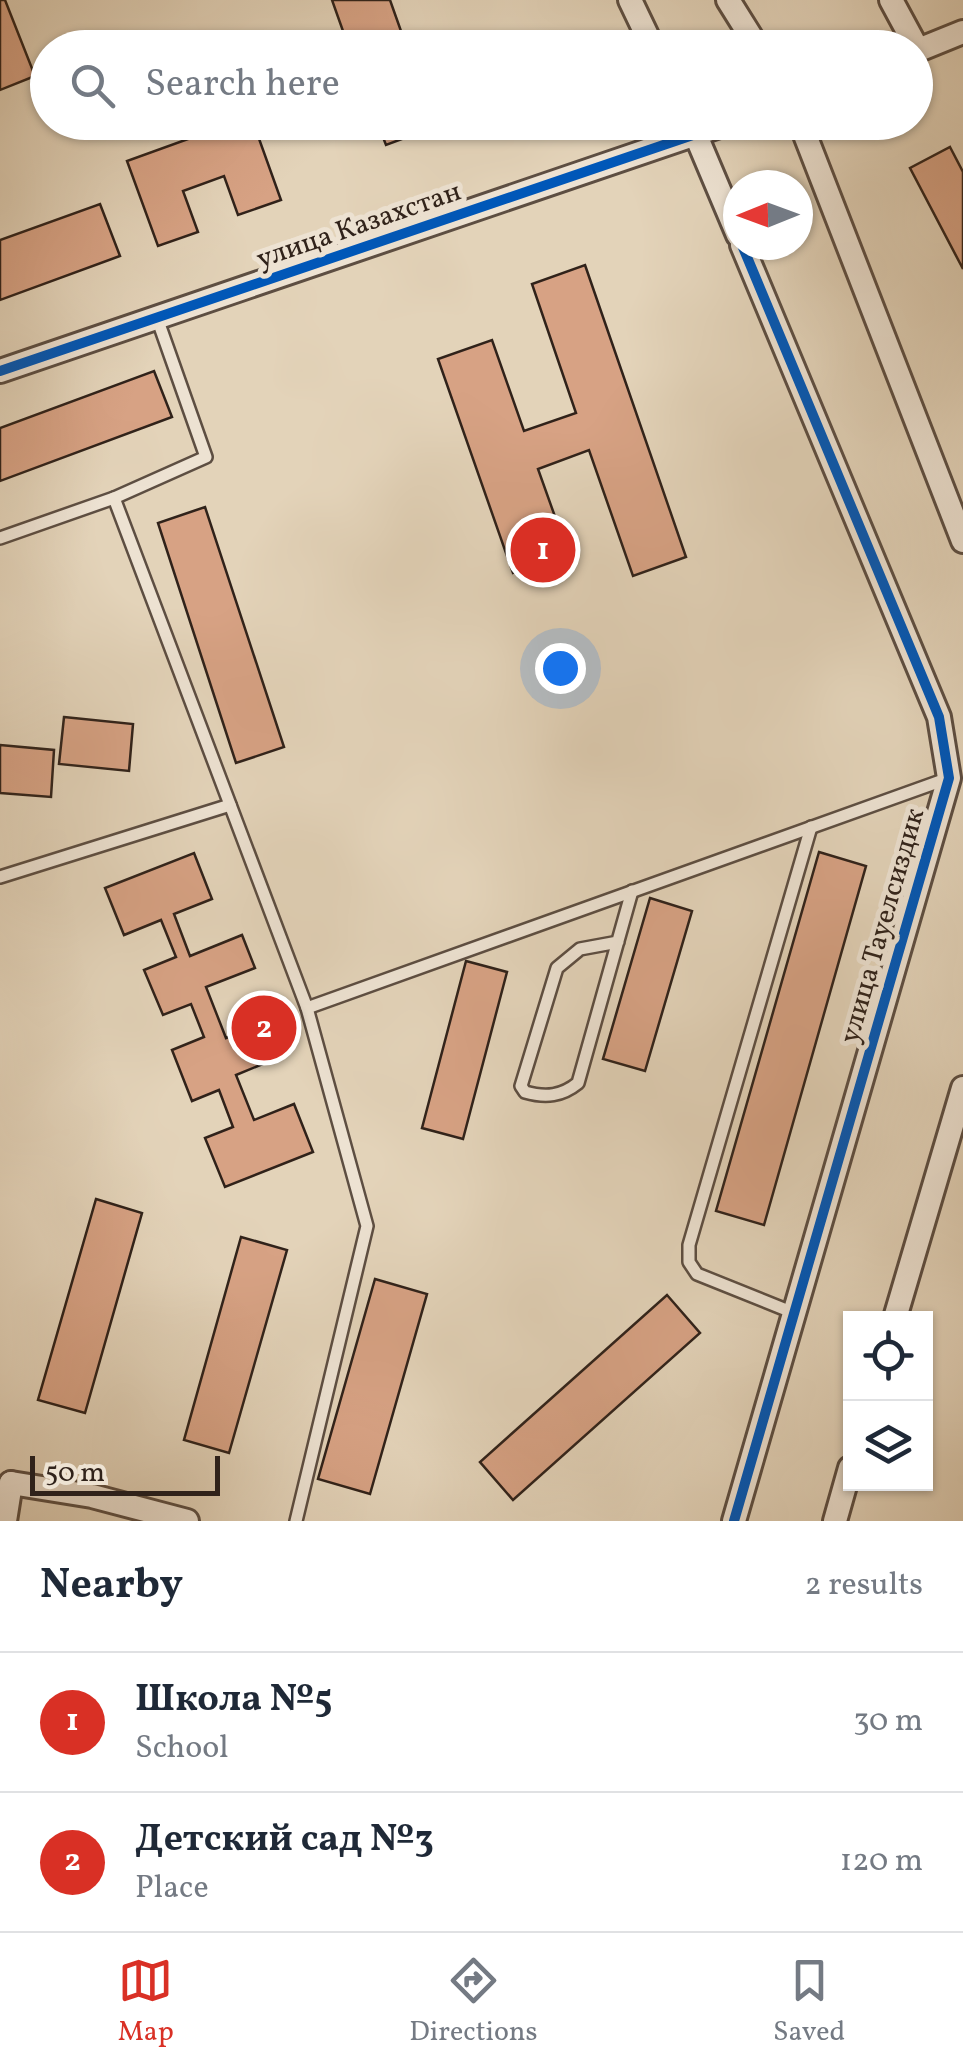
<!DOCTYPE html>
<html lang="en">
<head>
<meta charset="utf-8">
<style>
  :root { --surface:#fff; --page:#f6f6f7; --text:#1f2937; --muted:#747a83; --line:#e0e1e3; --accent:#d93025 }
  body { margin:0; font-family:Vollkorn,serif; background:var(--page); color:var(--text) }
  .controls { position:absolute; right:30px; bottom:30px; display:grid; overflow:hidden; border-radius:0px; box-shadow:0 2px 8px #0004 }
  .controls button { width:90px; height:90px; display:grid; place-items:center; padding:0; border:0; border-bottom:2px solid var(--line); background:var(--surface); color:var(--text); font:50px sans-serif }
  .compass { position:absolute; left:723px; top:170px; width:90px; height:90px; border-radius:50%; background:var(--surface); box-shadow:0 2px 8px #0004; rotate:269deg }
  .scale { position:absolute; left:30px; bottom:25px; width:190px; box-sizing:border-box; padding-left:10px; border:5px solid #30221a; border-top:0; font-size:28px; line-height:35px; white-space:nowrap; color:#30221a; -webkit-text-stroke:8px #ede2d2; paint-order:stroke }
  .you { position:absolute; left:560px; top:668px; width:35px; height:35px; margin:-25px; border:8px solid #fff; border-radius:50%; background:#1a73e8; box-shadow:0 0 0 15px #1a73e833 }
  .badge { display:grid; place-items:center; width:65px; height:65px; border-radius:50%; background:var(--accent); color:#fff; font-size:32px; font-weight:700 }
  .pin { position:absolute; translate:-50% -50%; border:5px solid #fff; box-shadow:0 2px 10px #0006 }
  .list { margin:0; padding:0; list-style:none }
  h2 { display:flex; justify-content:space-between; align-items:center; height:130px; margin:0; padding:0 40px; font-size:42px }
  h2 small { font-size:32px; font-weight:400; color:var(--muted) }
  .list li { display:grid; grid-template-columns:65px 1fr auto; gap:30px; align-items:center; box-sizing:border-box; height:140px; padding:0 40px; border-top:2px solid var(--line) }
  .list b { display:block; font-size:38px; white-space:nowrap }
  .list p { margin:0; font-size:32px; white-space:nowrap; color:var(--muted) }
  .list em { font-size:32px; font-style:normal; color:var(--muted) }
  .icon { flex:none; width:55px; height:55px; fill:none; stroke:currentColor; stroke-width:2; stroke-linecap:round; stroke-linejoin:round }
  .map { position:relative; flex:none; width:963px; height:1521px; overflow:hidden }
  .search { position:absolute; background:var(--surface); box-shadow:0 2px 8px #0004; left:30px; right:30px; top:30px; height:110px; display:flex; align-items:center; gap:25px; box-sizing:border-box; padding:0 35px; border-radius:55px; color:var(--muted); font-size:38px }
  .sheet { height:410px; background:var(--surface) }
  nav { display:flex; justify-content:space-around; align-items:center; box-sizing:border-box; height:140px; border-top:2px solid var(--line); background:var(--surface); font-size:28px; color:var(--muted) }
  nav a { display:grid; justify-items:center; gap:5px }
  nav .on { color:var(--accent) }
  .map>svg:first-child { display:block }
</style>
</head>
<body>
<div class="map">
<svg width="963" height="1521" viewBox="0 0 963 1521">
  <rect width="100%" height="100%" fill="#e3d3b9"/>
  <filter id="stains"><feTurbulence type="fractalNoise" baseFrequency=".002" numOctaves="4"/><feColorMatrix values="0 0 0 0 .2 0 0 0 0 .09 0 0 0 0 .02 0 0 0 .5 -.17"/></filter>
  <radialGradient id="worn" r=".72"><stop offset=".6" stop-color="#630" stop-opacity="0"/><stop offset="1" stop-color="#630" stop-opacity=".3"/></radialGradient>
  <g fill="#d7a284" stroke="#30221a" stroke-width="2.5">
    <polygon points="0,0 5,0 35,76 0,90"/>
    <polygon points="332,0 390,0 407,48 349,48"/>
    <polygon points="235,122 253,122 281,200 238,215 224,176 183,191 198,232 158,246 127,161"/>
    <polygon points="377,122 435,122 437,126 386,145"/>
    <polygon points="950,147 963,172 963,269 910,168"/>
    <polygon points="100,204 120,256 0,300 0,240"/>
    <polygon points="585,265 686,557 633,576 589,450 538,469 568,553 513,573 438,359 492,340 524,431 576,413 532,284"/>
    <polygon points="154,371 172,417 0,481 0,428"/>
    <polygon points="205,507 284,747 236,763 158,523"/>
    <polygon points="64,717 133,724 129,771 59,764"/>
    <polygon points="0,745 54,750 51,797 0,793"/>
    <polygon points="819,852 866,866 764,1225 716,1211"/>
    <polygon points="194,853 212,899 174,914 190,956 242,935 255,968 206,987 226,1038 273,1019 287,1054 236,1075 254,1120 294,1104 313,1152 225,1187 205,1138 233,1127 219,1090 192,1101 172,1050 204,1037 191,1004 163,1015 144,970 176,957 161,920 124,935 105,888"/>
    <polygon points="650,898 692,911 645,1071 603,1059"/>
    <polygon points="466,961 507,972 463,1139 422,1128"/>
    <polygon points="96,1199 142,1213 85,1413 38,1400"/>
    <polygon points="241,1237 287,1250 229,1453 184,1440"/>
    <polygon points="375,1279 427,1294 370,1494 318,1479"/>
    <polygon points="667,1295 700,1333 513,1500 480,1462"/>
  </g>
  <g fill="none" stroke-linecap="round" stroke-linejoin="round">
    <defs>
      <g id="lane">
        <polyline points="114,498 307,1008 367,1226 296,1521"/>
        <polyline points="0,538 114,498 206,457 157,318"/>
        <polyline points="0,877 230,805"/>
        <path d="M 618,942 L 580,949 L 557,968 L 521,1086 L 525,1092 C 546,1098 562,1096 578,1083 L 632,891"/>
        <polyline points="307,1008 949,778"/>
        <polyline points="794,1313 697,1274 689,1262 689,1245 811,827"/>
      </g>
      <g id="street">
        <polyline points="630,0 653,48"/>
        <polyline points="728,0 758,48"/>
        <polyline points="891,0 918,50"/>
        <polyline points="916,51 963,32"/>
        <polyline points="800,122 963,541"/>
        <polyline points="692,126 738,235"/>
        <polyline points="0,371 731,122"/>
        <polyline points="895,1318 963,1088"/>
        <polyline points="11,1483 92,1496 187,1521"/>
        <polyline points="5,1521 11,1483"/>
        <polyline points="734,1521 949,778 939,717 742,245"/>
        <polyline points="835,1521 850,1468"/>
      </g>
    </defs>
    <use href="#lane" stroke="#5d4e42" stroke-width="16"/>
    <use href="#street" stroke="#5d4e42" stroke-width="28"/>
    <use href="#lane" stroke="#ede2d2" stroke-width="11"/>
    <use href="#street" stroke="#ede2d2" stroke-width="22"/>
    <defs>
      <g id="cycleway">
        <polyline points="0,371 731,122"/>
        <polyline points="734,1521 949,778 939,717 742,245"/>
      </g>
    </defs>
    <use href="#cycleway" stroke="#ede2d2" stroke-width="16"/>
    <use href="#cycleway" stroke="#0057b8" stroke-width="10"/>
  </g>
  <g text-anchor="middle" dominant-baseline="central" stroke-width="10" stroke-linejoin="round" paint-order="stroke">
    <g font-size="28" fill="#30221a" stroke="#ede2d2">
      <text transform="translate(359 226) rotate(-19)">улица Казахстан</text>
      <text transform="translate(883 926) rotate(-74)">улица Тауелсиздик</text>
    </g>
  </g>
  <rect width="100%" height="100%" filter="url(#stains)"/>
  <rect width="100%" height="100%" fill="url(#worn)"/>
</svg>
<div class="controls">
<button><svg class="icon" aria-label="locate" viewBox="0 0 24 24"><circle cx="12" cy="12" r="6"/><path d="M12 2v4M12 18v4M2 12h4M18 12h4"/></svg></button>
<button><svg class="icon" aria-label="layers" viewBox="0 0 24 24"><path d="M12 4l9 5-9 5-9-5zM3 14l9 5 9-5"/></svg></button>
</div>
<svg class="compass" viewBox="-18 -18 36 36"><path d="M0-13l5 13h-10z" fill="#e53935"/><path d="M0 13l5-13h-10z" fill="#747a83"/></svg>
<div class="scale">50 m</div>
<div class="you"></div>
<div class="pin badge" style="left:543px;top:550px">1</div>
<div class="pin badge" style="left:264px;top:1028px">2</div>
<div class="search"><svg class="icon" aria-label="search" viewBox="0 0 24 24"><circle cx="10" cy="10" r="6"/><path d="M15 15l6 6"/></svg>Search here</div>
</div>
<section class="sheet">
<h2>Nearby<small>2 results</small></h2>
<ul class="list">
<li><span class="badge">1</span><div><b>Школа №5</b><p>School</p></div><em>30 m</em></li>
<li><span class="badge">2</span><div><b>Детский сад №3</b><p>Place</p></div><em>120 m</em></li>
</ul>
</section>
<nav>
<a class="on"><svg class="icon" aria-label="map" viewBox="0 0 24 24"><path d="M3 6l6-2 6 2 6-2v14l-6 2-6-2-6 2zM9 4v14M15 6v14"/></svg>Map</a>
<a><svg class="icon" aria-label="directions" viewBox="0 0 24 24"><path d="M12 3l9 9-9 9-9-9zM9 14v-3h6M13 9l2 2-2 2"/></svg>Directions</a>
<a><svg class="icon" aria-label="saved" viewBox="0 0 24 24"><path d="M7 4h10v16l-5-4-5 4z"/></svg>Saved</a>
</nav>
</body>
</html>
